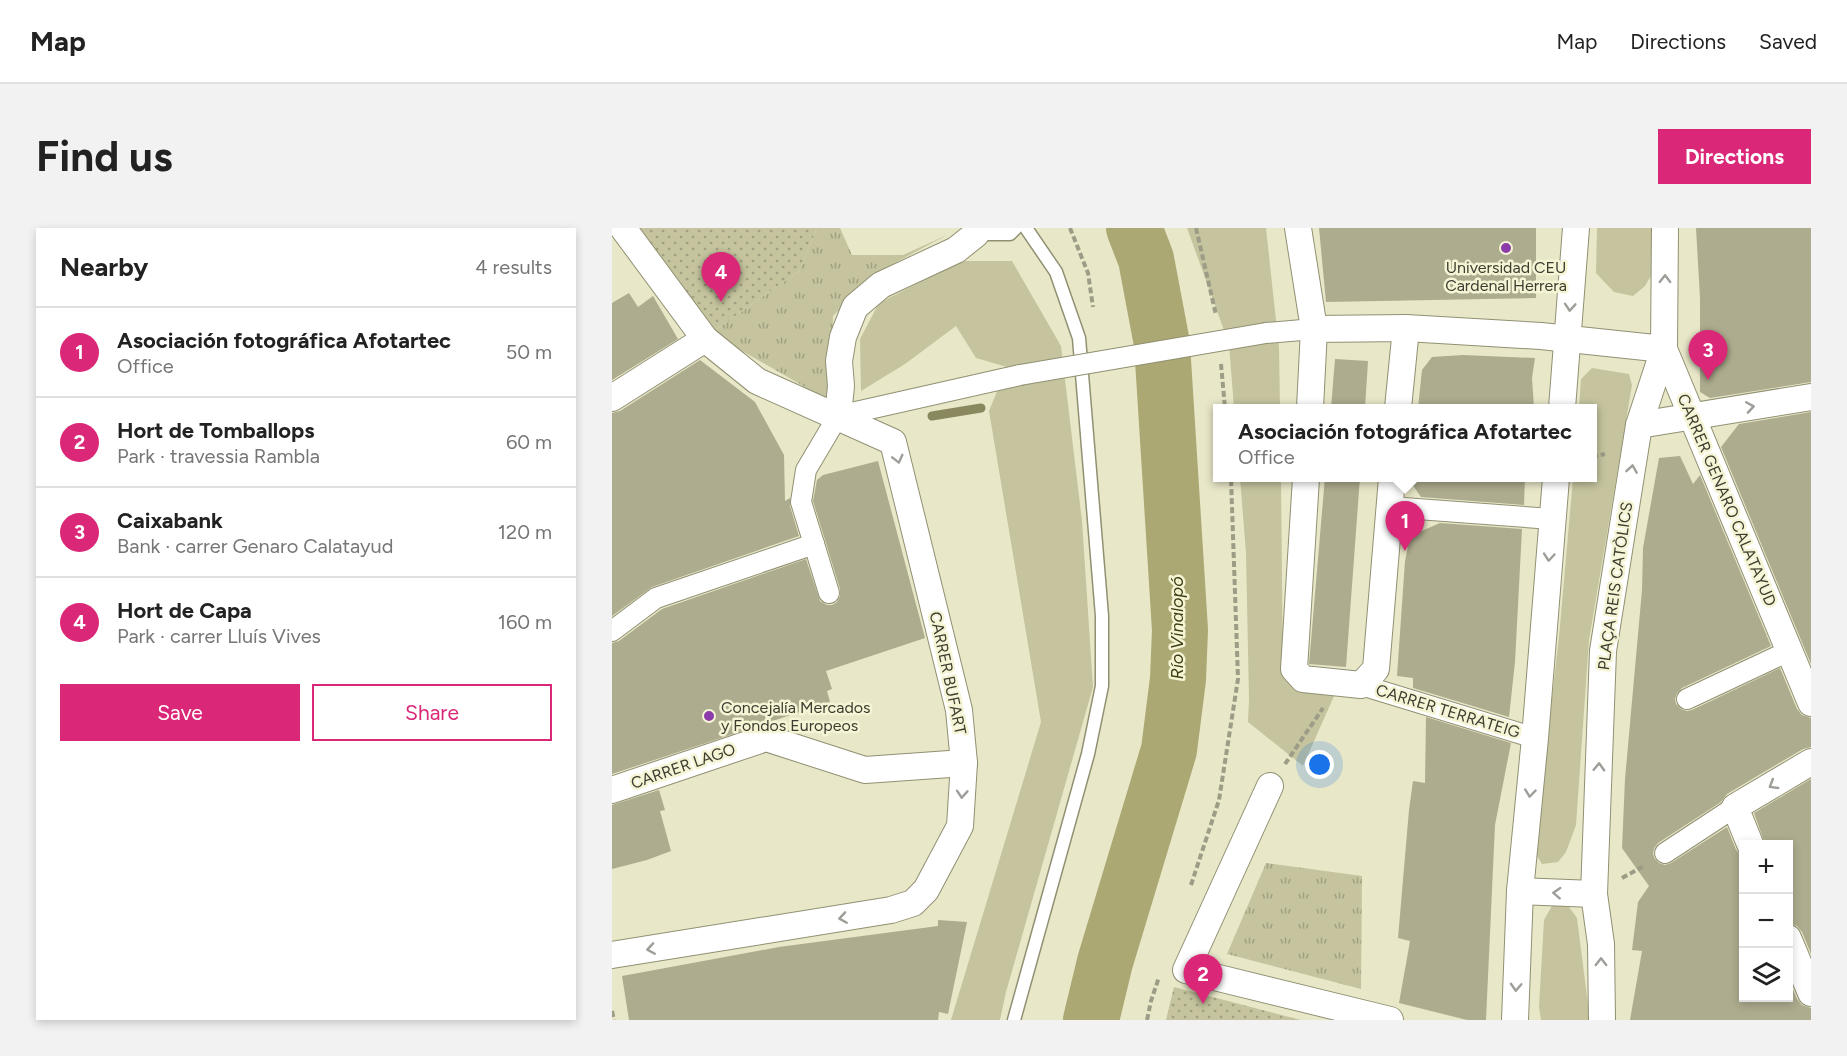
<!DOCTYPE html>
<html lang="en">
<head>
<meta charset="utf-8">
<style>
  :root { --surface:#fff; --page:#f2f2f2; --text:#222; --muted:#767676; --line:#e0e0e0; --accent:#db2777 }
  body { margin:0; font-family:Figtree,sans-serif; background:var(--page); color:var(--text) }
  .controls { position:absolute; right:18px; bottom:18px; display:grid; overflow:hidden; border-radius:0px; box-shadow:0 3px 9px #0003 }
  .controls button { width:54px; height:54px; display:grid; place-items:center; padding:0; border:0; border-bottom:2px solid var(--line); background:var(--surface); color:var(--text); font:30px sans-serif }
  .you { position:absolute; left:708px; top:537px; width:21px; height:21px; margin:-15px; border:4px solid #fff; border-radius:50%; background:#1a73e8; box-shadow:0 0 0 9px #1a73e833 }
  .badge { display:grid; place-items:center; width:39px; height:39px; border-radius:50%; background:var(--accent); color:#fff; font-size:20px; font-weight:700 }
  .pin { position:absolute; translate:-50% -50px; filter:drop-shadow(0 2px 3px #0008) }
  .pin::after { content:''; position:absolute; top:32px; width:21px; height:18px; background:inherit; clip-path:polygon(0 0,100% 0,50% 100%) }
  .popup { position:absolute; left:601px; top:176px; width:384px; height:78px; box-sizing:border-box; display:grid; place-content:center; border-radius:0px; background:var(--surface); filter:drop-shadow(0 2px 4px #0005); font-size:20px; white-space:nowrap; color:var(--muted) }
  .popup b { font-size:22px; color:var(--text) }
  .popup::after { content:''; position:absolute; left:50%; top:100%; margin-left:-12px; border:12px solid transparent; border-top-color:var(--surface) }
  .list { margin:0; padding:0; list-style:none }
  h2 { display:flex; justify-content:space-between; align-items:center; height:78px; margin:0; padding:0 24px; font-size:26px }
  h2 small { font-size:20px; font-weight:400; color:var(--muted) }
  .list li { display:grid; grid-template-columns:39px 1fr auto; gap:18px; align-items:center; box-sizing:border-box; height:90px; padding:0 24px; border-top:2px solid var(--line) }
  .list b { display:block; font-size:22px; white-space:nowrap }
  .list p { margin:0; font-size:20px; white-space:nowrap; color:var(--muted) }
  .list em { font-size:20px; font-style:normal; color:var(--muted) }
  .actions { display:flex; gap:12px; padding:18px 24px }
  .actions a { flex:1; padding:14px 0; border:2px solid var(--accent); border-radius:0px; text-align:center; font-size:21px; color:var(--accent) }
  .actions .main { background:var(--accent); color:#fff }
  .icon { flex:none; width:33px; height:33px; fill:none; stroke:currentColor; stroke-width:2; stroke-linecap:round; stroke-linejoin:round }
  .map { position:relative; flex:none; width:1199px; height:792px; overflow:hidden; border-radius:0px }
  header { display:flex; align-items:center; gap:36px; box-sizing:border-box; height:84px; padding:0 30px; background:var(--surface); border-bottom:2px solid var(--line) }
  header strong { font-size:28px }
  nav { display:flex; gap:33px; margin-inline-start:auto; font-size:21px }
  .intro { display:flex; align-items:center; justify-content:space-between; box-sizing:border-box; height:144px; padding:0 36px }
  h1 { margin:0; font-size:42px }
  .button { padding:15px 27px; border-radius:0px; background:var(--accent); color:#fff; font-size:21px; font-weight:700 }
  main { display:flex; gap:36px; padding:0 36px }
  aside { flex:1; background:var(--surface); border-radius:0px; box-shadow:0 3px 9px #0003 }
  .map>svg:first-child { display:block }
</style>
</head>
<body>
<header>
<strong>Map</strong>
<nav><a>Map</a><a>Directions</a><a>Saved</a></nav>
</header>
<div class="intro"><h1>Find us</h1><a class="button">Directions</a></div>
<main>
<aside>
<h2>Nearby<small>4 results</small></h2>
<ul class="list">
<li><span class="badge">1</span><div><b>Asociación fotográfica Afotartec</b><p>Office</p></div><em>50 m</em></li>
<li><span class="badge">2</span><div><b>Hort de Tomballops</b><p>Park · travessia Rambla</p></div><em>60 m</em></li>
<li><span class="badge">3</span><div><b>Caixabank</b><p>Bank · carrer Genaro Calatayud</p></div><em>120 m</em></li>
<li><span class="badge">4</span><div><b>Hort de Capa</b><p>Park · carrer Lluís Vives</p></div><em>160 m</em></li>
</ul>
<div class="actions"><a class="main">Save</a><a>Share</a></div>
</aside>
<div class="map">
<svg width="1199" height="792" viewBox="0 0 1199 792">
  <defs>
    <pattern id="grass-tufts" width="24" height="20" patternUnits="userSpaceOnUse" patternTransform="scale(1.5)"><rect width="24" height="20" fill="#c5c49e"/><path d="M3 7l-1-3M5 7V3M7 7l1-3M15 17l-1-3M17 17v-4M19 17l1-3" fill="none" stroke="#a1a081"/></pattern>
    <pattern id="garden-dots" width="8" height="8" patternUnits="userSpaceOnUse" patternTransform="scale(1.5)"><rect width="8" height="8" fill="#c5c49e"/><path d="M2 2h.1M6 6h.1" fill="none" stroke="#a1a081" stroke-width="1.8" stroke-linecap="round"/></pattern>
  </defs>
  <rect width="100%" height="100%" fill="#e8e7c8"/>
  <g fill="url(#grass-tufts)">
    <polygon points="205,0 228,0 240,27 291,27 335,7 264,45 221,88 219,174 99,105 187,43"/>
    <polygon points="654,635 750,648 749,761 615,726"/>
  </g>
  <g fill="#c5c49e">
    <polygon points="575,0 654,0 667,120 668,180 622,180 617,116"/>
    <polygon points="985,0 1039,0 1040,46 1033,58 1021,68 1002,64 984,45"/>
    <polygon points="350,33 400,33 449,118 470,293 481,459 394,764 388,792 339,792 429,494 377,183 395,139 364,130 344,98 293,136 249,163 248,111 267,75"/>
    <polygon points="980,140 1017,146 1020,157 977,412 964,597 954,624 946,634 930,636 923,625 926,590 947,409 961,250 980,250 980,180 967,180 969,151"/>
    <polygon points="628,250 669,250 671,447 679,456 722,468 691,538 636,494 637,471 634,325"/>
    <polygon points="941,676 957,679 965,690 978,792 929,792 927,779 932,692"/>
  </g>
  <g fill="url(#garden-dots)">
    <polygon points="22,0 205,0 187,43 99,105"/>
    <polygon points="562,759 689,792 554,792"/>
  </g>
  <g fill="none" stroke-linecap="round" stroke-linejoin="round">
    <polyline stroke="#8a885f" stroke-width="9" points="320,188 369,180"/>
    <polyline stroke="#aba873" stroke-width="56" points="479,792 493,734 557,522 566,451 568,402 550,116 534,31 522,0"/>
  </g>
  <g fill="#adac8e">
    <polygon points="707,0 924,0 924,70 714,74"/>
    <polygon points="1084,0 1199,0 1199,154 1098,170 1088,164 1088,70"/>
    <polygon points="17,65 26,79 41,68 66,111 0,152 0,75"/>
    <polygon points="851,127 923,130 920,150 922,180 806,180 810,142 820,129"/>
    <polygon points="723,131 756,133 753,180 719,180"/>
    <polygon points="88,132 143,174 172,227 173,273 178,270 178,278 187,308 40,359 0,388 0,185 8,183"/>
    <polygon points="1199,184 1199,436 1109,219 1127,196"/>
    <polygon points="1068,228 1081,256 1088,247 1159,418 1070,460 1065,465 1063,471 1064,476 1069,481 1075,483 1080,482 1168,440 1185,481 1190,487 1199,490 1199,519 1191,521 1115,566 1109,574 1046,615 1042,620 1041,626 1043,631 1047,635 1053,637 1059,635 1115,599 1124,622 1131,629 1131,770 1176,770 1176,750 1185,771 1190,777 1199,780 1199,792 1018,792 1030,723 1020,722 1026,674 1037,658 1010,620 1013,551 1030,362 1031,320 1047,230"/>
    <polygon points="266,233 313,410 214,443 220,461 215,463 218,474 0,546 0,415 7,413 50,381 194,331 208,373 215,377 220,377 225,374 228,368 228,361 201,273 205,252 211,247"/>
    <polygon points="713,249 748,249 734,439 697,436"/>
    <polygon points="795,249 913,249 912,277 809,269"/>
    <polygon points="828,295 910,301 903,434 897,489 801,460 801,450 785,448 793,333 798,308"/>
    <polygon points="814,489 899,515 883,597 874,792 855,792 787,775 798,713 786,710 797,582 801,553 813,555"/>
    <polygon points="1199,551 1199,726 1190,704 1185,698 1176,695 1176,616 1153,616 1142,585"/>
    <polygon points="47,562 53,582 48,583 59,623 35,632 0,641 0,577"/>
    <polygon points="326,692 355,694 336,786 327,784 326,792 17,792 10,748 167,719 326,698"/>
  </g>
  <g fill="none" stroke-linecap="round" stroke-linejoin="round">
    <defs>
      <g id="service">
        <polyline points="363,3 364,6 398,6 404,0"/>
        <polyline points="402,792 476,526 490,458 490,388 467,110 444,44 414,0"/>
      </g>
      <g id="pedestrian">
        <polyline points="654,105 702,101"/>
        <polyline points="778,279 940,291"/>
        <polyline points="202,316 217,365"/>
        <polyline points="0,403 44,370 202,316 189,274 194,242 226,188 408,147"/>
        <polyline points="749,457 923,510"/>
        <polyline points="1075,471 1177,423"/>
        <polyline points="1053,625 1123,579"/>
      </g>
      <g id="minor">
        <polyline points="686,0 702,101 698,180"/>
        <polyline points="702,101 794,100 929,108 1052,121 1199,475"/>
        <polyline points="0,170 93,111"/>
        <polyline points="786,180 794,100"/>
        <polyline points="950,180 964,0"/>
        <polyline points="226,188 229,158 227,133 231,109 243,79 269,57 344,22 364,6"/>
        <polyline points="1027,197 1199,169"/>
        <polyline points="694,250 682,441 691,451 749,457 764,441 780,250"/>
        <polyline points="658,558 574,742 778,792"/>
        <polyline points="0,562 154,510 253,542 352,535"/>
        <polyline points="1138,616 1123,579 1199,534"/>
        <polyline points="908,663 982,666"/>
        <polyline points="1176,710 1199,765"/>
        <polyline points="0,727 279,682 301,675 314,662 348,598 352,535 347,482 281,214 145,153 93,111 11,0"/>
        <polyline points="903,792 908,663 923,510 944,250"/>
        <polyline points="990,792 989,716 982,666 991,423 1027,197 1052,121 1053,0"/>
      </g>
    </defs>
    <use href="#service" stroke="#919073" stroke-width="15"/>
    <use href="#pedestrian" stroke="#919073" stroke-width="22"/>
    <use href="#minor" stroke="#919073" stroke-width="28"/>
    <g stroke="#9d9c86" stroke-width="4" stroke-dasharray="6 3" stroke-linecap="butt">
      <polyline points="458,0 476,45 481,79"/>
      <polyline points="584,0 604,87"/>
      <polyline points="609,136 613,180"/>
      <polyline points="980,229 993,226"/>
      <polyline points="673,536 711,480"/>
      <polyline points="1010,650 1032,638"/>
      <polyline points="579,657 607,572 626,451 619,250"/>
      <polyline points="0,783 2,792"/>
      <polyline points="535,792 539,773 547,749"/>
    </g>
    <use href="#service" stroke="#fff" stroke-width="12"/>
    <use href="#pedestrian" stroke="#fff" stroke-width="20"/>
    <use href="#minor" stroke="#fff" stroke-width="26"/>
    <defs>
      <polyline id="pedestrian-bridge" points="408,147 654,105"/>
    </defs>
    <use href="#pedestrian-bridge" stroke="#919073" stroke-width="22" stroke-linecap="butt"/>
    <use href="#pedestrian-bridge" stroke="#fff" stroke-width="20"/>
  </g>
  <defs><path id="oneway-chevron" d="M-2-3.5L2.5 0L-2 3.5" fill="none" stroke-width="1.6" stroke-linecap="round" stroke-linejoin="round" transform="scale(1.5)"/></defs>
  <g stroke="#9e9e98">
    <use href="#oneway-chevron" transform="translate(1053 51) rotate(-89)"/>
    <use href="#oneway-chevron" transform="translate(958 79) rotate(94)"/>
    <use href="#oneway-chevron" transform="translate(1138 179) rotate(-9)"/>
    <use href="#oneway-chevron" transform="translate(286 231) rotate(76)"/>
    <use href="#oneway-chevron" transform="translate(1020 241) rotate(-81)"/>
    <use href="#oneway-chevron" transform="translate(937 329) rotate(95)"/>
    <use href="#oneway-chevron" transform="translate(987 539) rotate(-88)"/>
    <use href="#oneway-chevron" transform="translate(1161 557) rotate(149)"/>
    <use href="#oneway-chevron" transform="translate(918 565) rotate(96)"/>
    <use href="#oneway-chevron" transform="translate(350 566) rotate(94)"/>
    <use href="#oneway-chevron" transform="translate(945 665) rotate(-177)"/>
    <use href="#oneway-chevron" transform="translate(231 690) rotate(171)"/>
    <use href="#oneway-chevron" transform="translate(39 721) rotate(171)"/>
    <use href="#oneway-chevron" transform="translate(989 734) rotate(-90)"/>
    <use href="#oneway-chevron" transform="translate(904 759) rotate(93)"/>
  </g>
  <g fill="#8c3baa" stroke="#f5f4d5" stroke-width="2">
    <circle cx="894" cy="20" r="6"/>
    <circle cx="97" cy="488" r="6"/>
  </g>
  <g text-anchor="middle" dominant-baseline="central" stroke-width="5" stroke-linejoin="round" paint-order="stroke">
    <g font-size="16" fill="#3c3c30" stroke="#f5f4d5">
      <text x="894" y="39">Universidad CEU<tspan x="894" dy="18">Cardenal Herrera</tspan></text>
      <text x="109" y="479" text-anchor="start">Concejalía Mercados<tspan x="109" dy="18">y Fondos Europeos</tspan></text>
    </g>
    <g font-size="16" fill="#3c3c30" stroke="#f5f4d5">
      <text transform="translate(1115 272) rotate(67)">CARRER GENARO CALATAYUD</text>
      <text transform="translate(1003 358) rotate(-82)">PLAÇA REIS CATÒLICS</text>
      <text transform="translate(336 445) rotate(78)">CARRER BUFART</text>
      <text transform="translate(836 483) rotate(17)">CARRER TERRATEIG</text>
      <text transform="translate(71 538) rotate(-19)">CARRER LAGO</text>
    </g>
    <g font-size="18" font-style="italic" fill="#403d13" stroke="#f5f4d5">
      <text transform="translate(565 400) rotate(-90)">Río Vinalopó</text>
    </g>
  </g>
</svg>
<div class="controls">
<button>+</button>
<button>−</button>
<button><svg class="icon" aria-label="layers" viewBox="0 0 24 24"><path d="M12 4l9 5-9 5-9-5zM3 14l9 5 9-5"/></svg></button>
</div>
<div class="you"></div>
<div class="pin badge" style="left:793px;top:323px">1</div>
<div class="popup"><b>Asociación fotográfica Afotartec</b>Office</div>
<div class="pin badge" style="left:591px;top:776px">2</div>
<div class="pin badge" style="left:1096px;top:152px">3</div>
<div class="pin badge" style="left:109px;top:74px">4</div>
</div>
</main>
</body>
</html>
